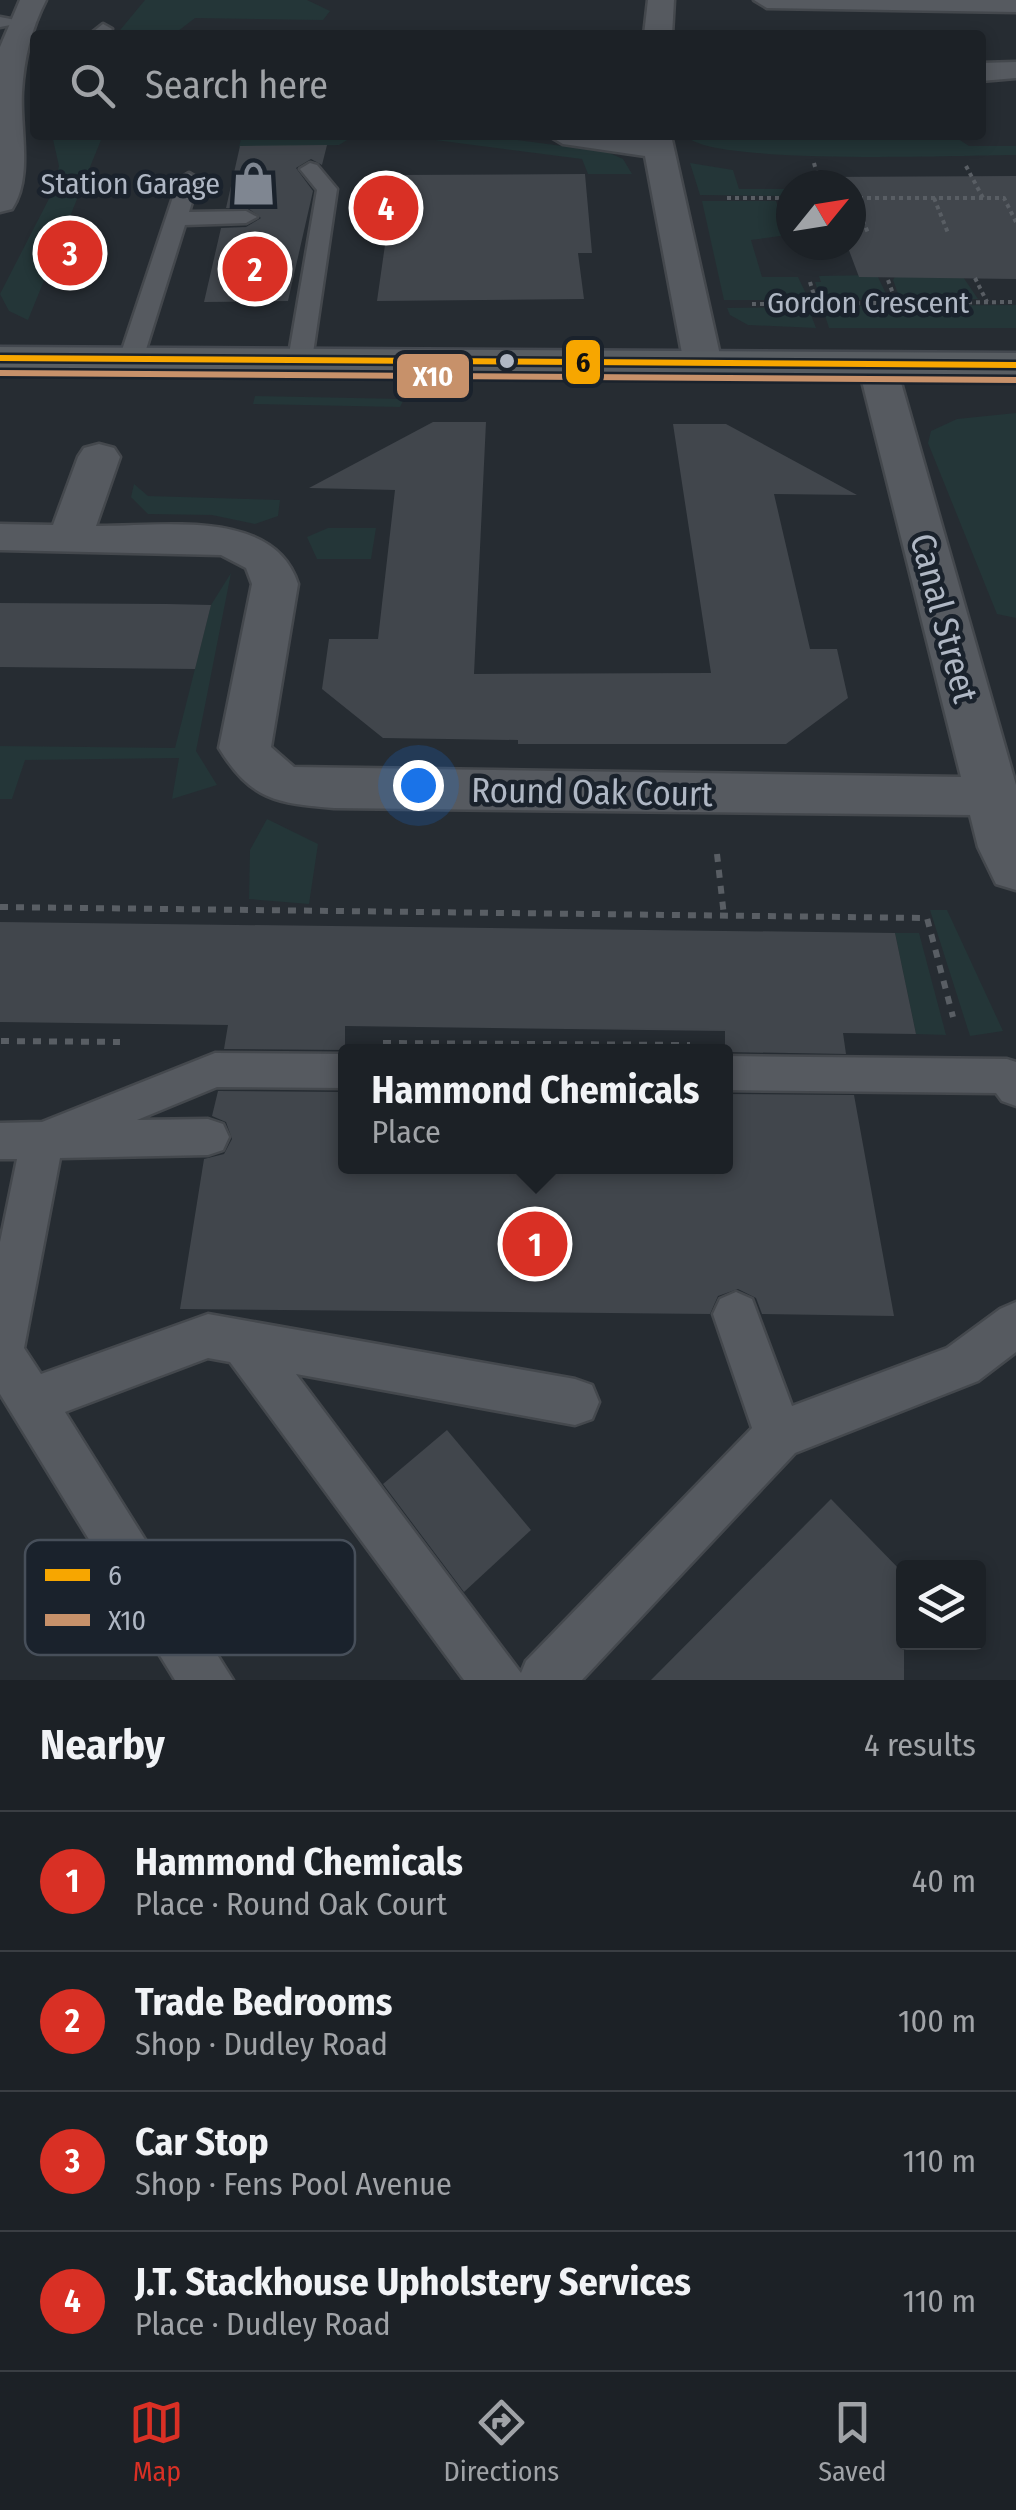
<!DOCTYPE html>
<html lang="en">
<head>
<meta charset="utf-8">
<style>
  :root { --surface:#1c2126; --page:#25292e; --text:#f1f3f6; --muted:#a0a3a7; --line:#3a3e43; --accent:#d93025 }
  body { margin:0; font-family:"Fira Sans Condensed",sans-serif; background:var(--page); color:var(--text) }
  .controls { position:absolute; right:30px; bottom:30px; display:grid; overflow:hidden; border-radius:10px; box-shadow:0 5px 15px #0003 }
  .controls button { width:90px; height:90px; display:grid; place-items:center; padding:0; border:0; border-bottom:2px solid var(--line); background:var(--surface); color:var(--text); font:50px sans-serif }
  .compass { position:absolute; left:776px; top:170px; width:90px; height:90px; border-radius:50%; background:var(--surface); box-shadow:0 5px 15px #0003; rotate:60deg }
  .you { position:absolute; left:418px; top:785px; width:35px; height:35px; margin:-25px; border:8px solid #fff; border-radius:50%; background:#1a73e8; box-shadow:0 0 0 15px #1a73e833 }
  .badge { display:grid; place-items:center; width:65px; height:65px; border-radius:50%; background:var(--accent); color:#fff; font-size:32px; font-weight:700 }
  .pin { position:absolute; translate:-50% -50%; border:5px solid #fff; box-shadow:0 2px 10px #0006 }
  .popup { position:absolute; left:338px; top:1044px; width:395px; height:130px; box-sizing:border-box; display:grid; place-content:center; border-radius:10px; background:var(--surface); filter:drop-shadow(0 2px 8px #0005); font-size:32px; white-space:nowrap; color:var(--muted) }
  .popup b { font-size:38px; color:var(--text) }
  .popup::after { content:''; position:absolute; left:50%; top:100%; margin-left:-20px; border:20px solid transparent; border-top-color:var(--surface) }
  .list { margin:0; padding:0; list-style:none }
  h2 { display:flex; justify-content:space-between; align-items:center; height:130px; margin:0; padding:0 40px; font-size:42px }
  h2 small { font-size:32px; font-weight:400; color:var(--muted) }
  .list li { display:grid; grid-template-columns:65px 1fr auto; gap:30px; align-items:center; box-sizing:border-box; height:140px; padding:0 40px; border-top:2px solid var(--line) }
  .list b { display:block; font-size:38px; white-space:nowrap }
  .list p { margin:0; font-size:32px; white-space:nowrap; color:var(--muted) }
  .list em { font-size:32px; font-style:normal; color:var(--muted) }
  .icon { flex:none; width:55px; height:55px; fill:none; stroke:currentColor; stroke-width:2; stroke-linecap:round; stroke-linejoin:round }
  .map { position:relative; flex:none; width:1016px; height:1680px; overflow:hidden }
  .search { position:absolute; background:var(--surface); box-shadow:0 5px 15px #0003; left:30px; right:30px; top:30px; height:110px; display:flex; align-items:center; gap:25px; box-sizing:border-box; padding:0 35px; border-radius:10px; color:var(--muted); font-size:38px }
  .sheet { height:690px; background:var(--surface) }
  nav { display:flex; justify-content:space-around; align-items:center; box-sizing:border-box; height:140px; border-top:2px solid var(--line); background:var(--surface); font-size:28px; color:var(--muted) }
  nav a { display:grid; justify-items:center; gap:5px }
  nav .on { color:var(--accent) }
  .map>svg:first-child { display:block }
</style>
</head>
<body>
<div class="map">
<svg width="1016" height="1680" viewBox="0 0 1016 1680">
  <rect width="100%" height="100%" fill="#262c32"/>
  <g fill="#243638">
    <polygon points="145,0 307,0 330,11 323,20 195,18 173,35 116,35"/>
    <polygon points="52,135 103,135 28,320 9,311 0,294 53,191 59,166"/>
    <polygon points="242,135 355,135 339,145 239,147"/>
    <polygon points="435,135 479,135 607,152 623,159 632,174 588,174 582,159 435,140"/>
    <path d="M 686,135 L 952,135 L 969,146 L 1016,146 L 1016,155 C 969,155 704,166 686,135 Z"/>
    <polygon points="690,163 733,170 739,189 791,189 791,196 700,195"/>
    <polygon points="702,201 776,201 787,235 751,240 762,277 798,277 809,300 724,300"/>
    <polygon points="961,274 978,299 900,299 893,280 896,275"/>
    <polygon points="877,275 889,300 821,300 815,282 821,282 819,276"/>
    <polygon points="1016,305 1016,328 829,328 822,306"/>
    <polygon points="808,307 816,328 748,325 730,315 727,308"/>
    <polygon points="255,396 404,399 400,407 253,404"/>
    <polygon points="1016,413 1016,618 997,614 928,443 931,431 957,419"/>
    <polygon points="134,484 148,496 280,500 278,516 255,524 212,515 148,514 131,497"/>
    <polygon points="328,528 376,528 371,559 317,559 307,537"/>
    <polygon points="231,573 196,751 217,785 172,799 179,758 25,760 12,799 0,799 0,746 175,748 211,605"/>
    <polygon points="267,819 318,844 309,904 249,899 250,850"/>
    <polygon points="930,910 947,910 1003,1031 970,1036"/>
    <polygon points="895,933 919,933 946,1035 916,1034"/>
  </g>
  <g fill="#41464c">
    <polygon points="327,145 322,165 311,159 296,168 313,191 288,301 204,302 221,228 246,227 261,218 248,208 226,208 240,146"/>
    <polygon points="585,174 592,253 578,253 584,299 377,301 395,175"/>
    <polygon points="1016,176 1016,279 859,277 847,245 851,245 851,185 825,185 822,177"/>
    <polygon points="433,422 486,422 474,674 711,673 673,424 726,424 857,495 774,494 810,649 837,649 848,698 786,744 518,744 518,740 383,738 322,689 329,639 378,639 395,490 309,488"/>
    <polygon points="0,603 167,604 211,605 195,669 0,667"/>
    <polygon points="0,922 895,933 916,1034 843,1033 846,1054 725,1052 725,1031 345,1026 345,1050 224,1049 228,1025 0,1022"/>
    <polygon points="218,1091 345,1092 345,1166 725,1166 725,1094 854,1095 894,1316 762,1314 756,1298 738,1289 718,1296 710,1314 180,1309 204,1159 224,1154 232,1139 226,1122 212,1116"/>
    <polygon points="447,1430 531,1530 464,1592 383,1484"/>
    <polygon points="831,1499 904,1574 904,1680 651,1680"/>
  </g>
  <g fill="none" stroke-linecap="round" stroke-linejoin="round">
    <defs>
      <g id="lane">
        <polygon points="0,17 26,22 0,27"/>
        <polygon points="103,24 112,29 107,35 89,35"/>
        <polygon points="310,163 317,165 337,189 312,360 300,367 288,360 317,190 300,169"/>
        <polygon points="189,173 199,179 189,212 246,211 257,217 246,223 185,225 143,359 140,364 122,364 119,359 179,179"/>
        <polygon points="215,1053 345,1054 345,1088 217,1087 137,1120 208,1119 223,1124 229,1137 223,1150 208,1155 60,1158 24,1348 41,1374 208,1314 575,1379 592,1385 599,1402 592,1419 575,1425 296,1374 521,1673 526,1661 752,1428 713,1314 720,1299 736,1292 752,1299 792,1406 947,1348 1000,1309 1016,1302 1016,1352 978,1381 795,1453 582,1680 464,1680 230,1362 208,1358 65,1412 233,1680 175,1680 0,1394 0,1242 17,1159 0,1159 0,1123 42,1122"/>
        <polygon points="725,1056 1007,1059 1016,1062 1016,1106 1002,1101 996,1093 725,1090"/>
      </g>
      <g id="street">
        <path d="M 20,0 L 46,0 C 31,29 24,59 22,92 C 20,129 33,178 12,209 L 0,212 L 0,47 Z"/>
        <polygon points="648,0 674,0 672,35 644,35"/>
        <polygon points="754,0 1016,0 1016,12 767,8"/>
        <polygon points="1016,62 1016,78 981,81 981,63"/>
        <polygon points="548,135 671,135 722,364 717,372 689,372 684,364 645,156 563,144"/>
        <path d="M 877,353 L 891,357 L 896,365 L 1016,785 L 1016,890 L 996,884 L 978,847 L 970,815 L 334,808 C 276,803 251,800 219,748 L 252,584 L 246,568 L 221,555 L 0,550 L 0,524 L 53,525 L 78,457 L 84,448 L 99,444 L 114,448 L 120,457 L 96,526 C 160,527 274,507 298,584 L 271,747 L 294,767 L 961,777 L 858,365 L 863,357 Z"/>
      </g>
      <polygon id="primary" points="0,347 1016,353 1016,377 0,369"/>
    </defs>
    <use href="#lane" stroke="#44484d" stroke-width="5"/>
    <use href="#street" stroke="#44484d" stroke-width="5"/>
    <use href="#primary" stroke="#43484f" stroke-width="5"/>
    <g stroke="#595e64" stroke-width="4" stroke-dasharray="4 4" stroke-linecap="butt">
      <polyline points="814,163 820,185"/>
      <polyline points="966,166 983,198"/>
      <polyline points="727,198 791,198"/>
      <polyline points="781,198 791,229"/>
      <polyline points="851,198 1004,198 1016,222"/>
      <polyline points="854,198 868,233"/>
      <polyline points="934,198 948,233"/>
      <polyline points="975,278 987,302"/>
      <polyline points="888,280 896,302"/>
      <polyline points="810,282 817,305"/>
      <polyline points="752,304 1016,302"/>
    </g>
    <g stroke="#595e64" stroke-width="6" stroke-dasharray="8 8" stroke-linecap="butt">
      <polyline points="717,854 724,916"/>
      <polyline points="0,907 927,918 953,1017"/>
      <polyline points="1,1041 120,1042"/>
      <polyline points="383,1043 690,1045"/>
    </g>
    <use href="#lane" fill="#565a60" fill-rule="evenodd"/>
    <use href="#street" fill="#565a60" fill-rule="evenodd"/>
    <use href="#primary" fill="#585d62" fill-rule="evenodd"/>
    <defs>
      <polyline id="bus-1" points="0,358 1016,365"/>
      <polyline id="bus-2" points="0,373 1016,380"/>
    </defs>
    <use href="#bus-1" stroke="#1a222c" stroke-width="11"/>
    <use href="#bus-2" stroke="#1a222c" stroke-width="11"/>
    <use href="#bus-1" stroke="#f7a600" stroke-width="6"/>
    <use href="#bus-2" stroke="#c7916a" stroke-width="6"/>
  </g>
  <defs>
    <symbol id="shop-bare" viewBox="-9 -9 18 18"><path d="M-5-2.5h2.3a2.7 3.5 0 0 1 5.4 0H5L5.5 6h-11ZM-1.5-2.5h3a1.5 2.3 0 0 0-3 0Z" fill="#7f8691" stroke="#1a222c" stroke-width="2.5" paint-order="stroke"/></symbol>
  </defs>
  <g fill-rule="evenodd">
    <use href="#shop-bare" x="222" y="152" width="63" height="63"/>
  </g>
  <circle fill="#afb7c4" stroke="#1a222c" stroke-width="4" cx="507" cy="361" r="9"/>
  <g text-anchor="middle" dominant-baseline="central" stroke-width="9" stroke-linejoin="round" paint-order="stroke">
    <g font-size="30" fill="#afb7c4" stroke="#1a222c" text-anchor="end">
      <text x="220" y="184">Station Garage</text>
    </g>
    <g font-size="30" fill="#afb7c4" stroke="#1a222c">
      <text x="868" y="303">Gordon Crescent</text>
    </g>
    <g font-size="35" fill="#afb7c4" stroke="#1a222c">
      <text transform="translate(944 618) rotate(75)">Canal Street</text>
      <text transform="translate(592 792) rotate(1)">Round Oak Court</text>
    </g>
  </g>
  <rect x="25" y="1540" width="330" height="115" rx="15" fill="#1a222c" stroke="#474f5a" stroke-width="2.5"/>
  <rect x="45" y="1569" width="45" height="12" fill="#f7a600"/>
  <rect x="45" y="1614" width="45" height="12" fill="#c7916a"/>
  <g font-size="28" fill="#afb7c4">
    <text x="108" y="1585">6</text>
    <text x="108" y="1630">X10</text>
  </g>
  <g stroke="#1a222c" stroke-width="4">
    <rect x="564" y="338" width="38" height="48" rx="10" fill="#f7a600"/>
    <rect x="395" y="352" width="76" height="48" rx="10" fill="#c7916a"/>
  </g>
  <g font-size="28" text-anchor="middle" font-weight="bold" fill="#fff">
    <text x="433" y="386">X10</text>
  </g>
  <g font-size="28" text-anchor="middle" font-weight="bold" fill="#111">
    <text x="583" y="372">6</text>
  </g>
</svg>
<div class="controls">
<button><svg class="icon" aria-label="layers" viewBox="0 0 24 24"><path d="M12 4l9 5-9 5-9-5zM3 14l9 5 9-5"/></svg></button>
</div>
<svg class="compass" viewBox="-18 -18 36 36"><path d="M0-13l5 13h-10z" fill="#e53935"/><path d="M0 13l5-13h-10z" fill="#a0a3a7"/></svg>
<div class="you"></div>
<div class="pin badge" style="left:535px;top:1244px">1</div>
<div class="popup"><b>Hammond Chemicals</b>Place</div>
<div class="pin badge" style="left:255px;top:269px">2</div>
<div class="pin badge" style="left:70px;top:253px">3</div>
<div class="pin badge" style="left:386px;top:208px">4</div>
<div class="search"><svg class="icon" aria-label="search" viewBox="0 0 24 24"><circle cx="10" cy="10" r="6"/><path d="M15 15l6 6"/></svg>Search here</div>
</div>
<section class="sheet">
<h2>Nearby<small>4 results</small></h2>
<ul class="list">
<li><span class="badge">1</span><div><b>Hammond Chemicals</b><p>Place · Round Oak Court</p></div><em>40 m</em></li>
<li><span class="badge">2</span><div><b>Trade Bedrooms</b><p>Shop · Dudley Road</p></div><em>100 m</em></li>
<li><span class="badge">3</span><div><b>Car Stop</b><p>Shop · Fens Pool Avenue</p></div><em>110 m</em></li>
<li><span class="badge">4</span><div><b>J.T. Stackhouse Upholstery Services</b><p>Place · Dudley Road</p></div><em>110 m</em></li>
</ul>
</section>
<nav>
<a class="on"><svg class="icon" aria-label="map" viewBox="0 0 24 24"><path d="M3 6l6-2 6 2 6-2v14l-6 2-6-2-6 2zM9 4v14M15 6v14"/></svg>Map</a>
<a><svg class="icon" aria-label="directions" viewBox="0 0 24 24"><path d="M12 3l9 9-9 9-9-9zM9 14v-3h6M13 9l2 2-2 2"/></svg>Directions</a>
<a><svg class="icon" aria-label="saved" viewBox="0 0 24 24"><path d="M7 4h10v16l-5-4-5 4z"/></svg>Saved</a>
</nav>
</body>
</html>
